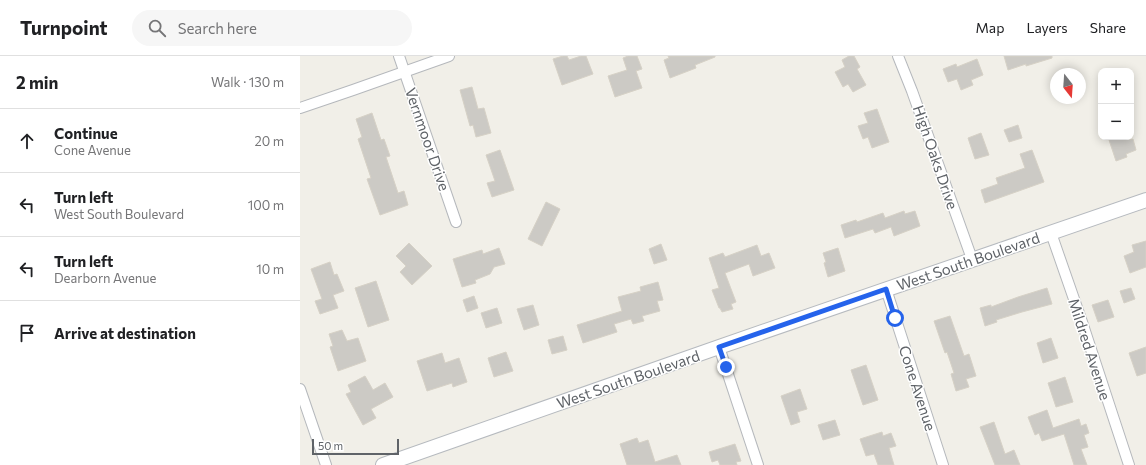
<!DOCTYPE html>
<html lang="en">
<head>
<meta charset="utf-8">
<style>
  :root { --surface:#fff; --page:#f6f6f6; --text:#202124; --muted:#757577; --line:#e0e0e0 }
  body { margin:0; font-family:Commissioner,sans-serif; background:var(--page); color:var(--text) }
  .controls { position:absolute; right:12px; top:12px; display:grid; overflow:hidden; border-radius:8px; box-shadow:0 2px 10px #0003 }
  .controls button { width:36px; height:36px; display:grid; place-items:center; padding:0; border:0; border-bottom:1px solid var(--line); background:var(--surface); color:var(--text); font:20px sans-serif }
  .compass { position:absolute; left:750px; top:12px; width:36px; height:36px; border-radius:50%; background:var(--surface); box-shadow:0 2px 10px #0003; rotate:163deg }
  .scale { position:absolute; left:12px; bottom:10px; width:87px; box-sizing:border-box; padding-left:4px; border:2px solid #5f6368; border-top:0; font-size:11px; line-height:14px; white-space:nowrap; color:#5f6368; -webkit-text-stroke:3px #fff; paint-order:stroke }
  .stop { position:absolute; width:12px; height:12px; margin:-9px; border:3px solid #2563eb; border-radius:50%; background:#fff }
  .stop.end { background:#2563eb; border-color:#fff; box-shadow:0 1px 4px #0008 }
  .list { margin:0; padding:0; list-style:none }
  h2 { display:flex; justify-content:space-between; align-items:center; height:52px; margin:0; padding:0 16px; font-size:17px }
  h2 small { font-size:13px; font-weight:400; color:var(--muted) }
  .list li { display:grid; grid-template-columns:26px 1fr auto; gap:12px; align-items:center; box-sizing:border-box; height:64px; padding:0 16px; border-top:1px solid var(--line) }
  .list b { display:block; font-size:15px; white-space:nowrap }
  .list p { margin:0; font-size:13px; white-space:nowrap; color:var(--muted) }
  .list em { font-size:13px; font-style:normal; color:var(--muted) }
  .icon { flex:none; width:22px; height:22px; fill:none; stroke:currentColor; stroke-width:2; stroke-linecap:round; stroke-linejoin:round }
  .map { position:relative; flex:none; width:846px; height:409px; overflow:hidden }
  header { display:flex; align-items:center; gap:24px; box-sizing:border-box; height:56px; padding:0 20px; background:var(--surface); border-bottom:1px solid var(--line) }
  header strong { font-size:19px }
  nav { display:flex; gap:22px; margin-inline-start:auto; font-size:14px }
  .search { width:280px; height:36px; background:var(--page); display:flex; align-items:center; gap:10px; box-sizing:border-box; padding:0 14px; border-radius:22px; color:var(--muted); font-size:15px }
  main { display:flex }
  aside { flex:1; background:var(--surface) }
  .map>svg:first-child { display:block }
</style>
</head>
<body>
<header>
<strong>Turnpoint</strong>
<div class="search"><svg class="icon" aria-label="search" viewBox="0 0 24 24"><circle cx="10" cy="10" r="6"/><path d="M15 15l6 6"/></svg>Search here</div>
<nav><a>Map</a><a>Layers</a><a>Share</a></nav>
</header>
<main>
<aside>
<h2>2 min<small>Walk · 130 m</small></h2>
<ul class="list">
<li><svg class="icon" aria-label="ahead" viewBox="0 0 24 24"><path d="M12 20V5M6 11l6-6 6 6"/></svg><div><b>Continue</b><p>Cone Avenue</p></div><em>20 m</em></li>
<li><svg class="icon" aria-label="left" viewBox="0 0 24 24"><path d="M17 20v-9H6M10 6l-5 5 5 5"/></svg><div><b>Turn left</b><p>West South Boulevard</p></div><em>100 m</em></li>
<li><svg class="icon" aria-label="left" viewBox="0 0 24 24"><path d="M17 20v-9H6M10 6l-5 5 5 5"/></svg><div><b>Turn left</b><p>Dearborn Avenue</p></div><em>10 m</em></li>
<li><svg class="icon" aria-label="arrive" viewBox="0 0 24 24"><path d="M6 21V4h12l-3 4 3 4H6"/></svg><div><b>Arrive at destination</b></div></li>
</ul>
</aside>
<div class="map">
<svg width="846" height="409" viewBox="0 0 846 409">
  <rect width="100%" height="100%" fill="#f1efe8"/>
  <g fill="#cccac5" stroke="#d6d1c6">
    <polygon points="263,0 267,0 269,4 281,0 286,0 293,18 262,29 253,3"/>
    <polygon points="328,0 337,0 342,13 336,15 342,32 315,41 308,20 327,14 323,2"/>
    <polygon points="368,0 415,0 415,1 395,9 396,12 370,22 364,4 369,2"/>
    <polygon points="549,0 554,0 560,11 557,13 566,29 553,36 548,28 543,31 535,16 545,11 542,4"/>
    <polygon points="704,0 752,0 752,2 726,10 726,8 708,14"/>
    <polygon points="677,3 683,19 671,24 673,29 661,34 657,23 648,26 643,13 656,8 657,11"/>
    <polygon points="172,31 178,53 184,52 191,77 176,81 173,69 170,70 160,34"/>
    <polygon points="577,53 589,86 572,92 568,81 563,83 558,70 568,67 564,57"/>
    <polygon points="72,57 81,84 84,83 90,100 86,101 98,137 104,135 108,149 80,159 67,123 71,122 58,83 62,81 56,63"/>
    <polygon points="718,69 722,82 709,86 704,74"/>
    <polygon points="681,77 689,99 675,103 668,82"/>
    <polygon points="808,81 829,81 830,84 833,83 836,94 826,98 827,101 816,105"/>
    <polygon points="200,94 214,134 192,141 187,127 195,125 186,99"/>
    <polygon points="732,94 744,126 685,147 681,134 698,128 696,122 725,112 720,98"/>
    <polygon points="246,146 260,153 242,190 228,183"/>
    <polygon points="604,155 605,158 615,155 620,170 594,180 591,171 575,177 573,173 545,182 541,169 556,164 557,166 583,157 585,162"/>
    <polygon points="846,185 846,211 830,217 824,200 834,196 832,189"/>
    <polygon points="109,187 132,210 112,229 100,216 106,210 96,200"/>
    <polygon points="361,188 367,204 354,208 349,193"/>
    <polygon points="457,189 461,200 469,197 475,212 453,220 449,208 425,217 436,246 431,248 433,253 422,256 420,252 419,252 412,234 419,232 409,202 423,197 425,201"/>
    <polygon points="199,192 205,208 194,211 190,218 175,224 176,227 162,231 153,203 182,194 183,198"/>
    <polygon points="538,192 545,215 528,221 524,207 526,206 523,197"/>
    <polygon points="30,206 34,219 37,218 44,235 33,239 38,252 20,258 15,245 22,243 11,213"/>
    <polygon points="76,225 89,264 68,271 55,232"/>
    <polygon points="358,226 363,244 357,245 360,255 342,260 344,265 333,268 331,263 314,268 317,276 283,287 277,269 322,255 318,241 341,235 340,231"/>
    <polygon points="747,232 752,248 722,256 696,264 697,266 685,270 680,252 691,249 691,251 718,241"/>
    <polygon points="831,232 835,243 824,247 820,235"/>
    <polygon points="174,240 178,252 167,256 163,244"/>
    <polygon points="808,244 814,261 798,266 792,249"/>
    <polygon points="233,249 239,269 224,274 217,253"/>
    <polygon points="197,252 202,267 186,272 181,257"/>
    <polygon points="650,260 664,300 669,298 676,320 666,323 669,331 656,335 651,318 654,317 647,296 645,297 634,265"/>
    <polygon points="42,274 47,285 58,282 66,305 38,315 30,291 33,290 29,278"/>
    <polygon points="263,280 267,294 252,298 248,284"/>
    <polygon points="751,282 758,302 743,307 737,287"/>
    <polygon points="846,291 846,317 837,320 829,297"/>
    <polygon points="206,296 213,315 194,321 188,302"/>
    <polygon points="142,297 145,307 159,302 167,326 153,331 152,327 127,335 117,305"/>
    <polygon points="566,309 578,344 563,349 551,314"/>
    <polygon points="65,320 73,334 85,327 93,341 71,353 76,362 63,369 46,338 51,336 48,329"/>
    <polygon points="765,321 773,346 756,351 748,327"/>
    <polygon points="500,333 507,353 497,356 500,366 491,369 481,340"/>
    <polygon points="747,354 753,372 779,363 781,370 786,368 789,377 784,379 788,391 781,393 787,409 774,409 764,378 742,385 739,377 735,379 728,361"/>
    <polygon points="535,364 540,379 523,384 518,369"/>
    <polygon points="694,366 705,398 714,394 720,409 695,409 680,371"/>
    <polygon points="582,376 583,380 591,377 596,390 589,392 594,409 578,409 574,398 566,400 560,383"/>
    <polygon points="337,382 339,387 348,384 355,406 377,399 381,409 327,409 320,388"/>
    <polygon points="435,388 441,405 436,406 437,409 420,409 418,404 412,406 409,396"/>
  </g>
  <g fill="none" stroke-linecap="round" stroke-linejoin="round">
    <defs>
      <g id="street">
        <polyline points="99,0 156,166"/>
        <polyline points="598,0 612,35 672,203"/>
        <polyline points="0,52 53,34 149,0"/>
        <polyline points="751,177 782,266 829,409"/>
        <polyline points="586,233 643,409"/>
        <polyline points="419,291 458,409"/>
        <polyline points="0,333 26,409"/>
      </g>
      <polyline id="secondary" points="83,409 419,291 846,144"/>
    </defs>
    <use href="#street" stroke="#b5b8bc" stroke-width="12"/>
    <use href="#secondary" stroke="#b6babf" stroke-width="16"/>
    <use href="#street" stroke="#fff" stroke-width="10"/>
    <use href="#secondary" stroke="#fff" stroke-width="14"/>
  </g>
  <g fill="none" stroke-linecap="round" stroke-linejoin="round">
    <polyline stroke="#2563eb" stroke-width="5" points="426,311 419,291 586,233 595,262"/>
  </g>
  <g text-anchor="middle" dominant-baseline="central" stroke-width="3" stroke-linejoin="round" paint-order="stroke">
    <g font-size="15" fill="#5f6368" stroke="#fff">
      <text transform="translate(128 83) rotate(71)">Vernmoor Drive</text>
      <text transform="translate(636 101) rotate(71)">High Oaks Drive</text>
      <text transform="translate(668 205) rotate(-19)">West South Boulevard</text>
      <text transform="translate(790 293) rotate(72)">Mildred Avenue</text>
      <text transform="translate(328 323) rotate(-19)">West South Boulevard</text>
      <text transform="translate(618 332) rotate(72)">Cone Avenue</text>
    </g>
  </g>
</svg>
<div class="controls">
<button>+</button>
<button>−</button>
</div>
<svg class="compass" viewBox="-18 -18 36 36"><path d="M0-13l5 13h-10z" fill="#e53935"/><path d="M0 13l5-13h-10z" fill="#757577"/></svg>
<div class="scale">50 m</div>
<div class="stop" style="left:595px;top:262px"></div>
<div class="stop end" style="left:426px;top:311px"></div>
</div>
</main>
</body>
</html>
